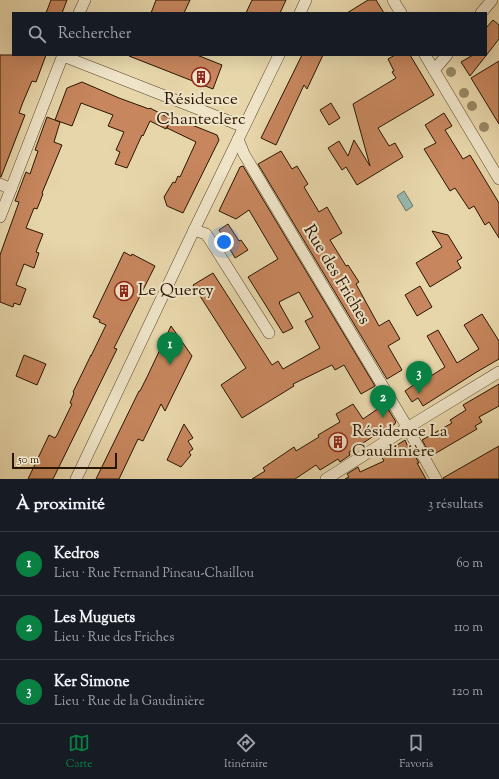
<!DOCTYPE html>
<html lang="fr">
<head>
<meta charset="utf-8">
<style>
  :root { --surface:#171b24; --page:#20242c; --text:#f1f3f6; --muted:#9ea1a6; --line:#363941; --accent:#0b8043 }
  body { margin:0; font-family:"Sorts Mill Goudy",serif; background:var(--page); color:var(--text) }
  .scale { position:absolute; left:12px; bottom:10px; width:105px; box-sizing:border-box; padding-left:4px; border:2px solid #291602; border-top:0; font-size:11px; line-height:14px; white-space:nowrap; color:#291602; -webkit-text-stroke:3px #efe4c8; paint-order:stroke }
  .you { position:absolute; left:224px; top:242px; width:14px; height:14px; margin:-10px; border:3px solid #fff; border-radius:50%; background:#1a73e8; box-shadow:0 0 0 6px #1a73e833 }
  .badge { display:grid; place-items:center; width:26px; height:26px; border-radius:50%; background:var(--accent); color:#fff; font-size:13px; font-weight:700 }
  .pin { position:absolute; translate:-50% -33px; filter:drop-shadow(0 1px 2px #0008) }
  .pin::after { content:''; position:absolute; top:21px; width:14px; height:12px; background:inherit; clip-path:polygon(0 0,100% 0,50% 100%) }
  .list { margin:0; padding:0; list-style:none }
  h2 { display:flex; justify-content:space-between; align-items:center; height:52px; margin:0; padding:0 16px; font-size:17px }
  h2 small { font-size:13px; font-weight:400; color:var(--muted) }
  .list li { display:grid; grid-template-columns:26px 1fr auto; gap:12px; align-items:center; box-sizing:border-box; height:64px; padding:0 16px; border-top:1px solid var(--line) }
  .list b { display:block; font-size:15px; white-space:nowrap }
  .list p { margin:0; font-size:13px; white-space:nowrap; color:var(--muted) }
  .list em { font-size:13px; font-style:normal; color:var(--muted) }
  .icon { flex:none; width:22px; height:22px; fill:none; stroke:currentColor; stroke-width:2; stroke-linecap:round; stroke-linejoin:round }
  .map { position:relative; flex:none; width:499px; height:479px; overflow:hidden }
  .search { position:absolute; background:var(--surface); box-shadow:0 4px 16px #0002; left:12px; right:12px; top:12px; height:44px; display:flex; align-items:center; gap:10px; box-sizing:border-box; padding:0 14px; border-radius:0px; color:var(--muted); font-size:15px }
  .sheet { height:244px; background:var(--surface) }
  nav { display:flex; justify-content:space-around; align-items:center; box-sizing:border-box; height:56px; border-top:1px solid var(--line); background:var(--surface); font-size:11px; color:var(--muted) }
  nav a { display:grid; justify-items:center; gap:2px }
  nav .on { color:var(--accent) }
  .map>svg:first-child { display:block }
</style>
</head>
<body>
<div class="map">
<svg width="499" height="479" viewBox="0 0 499 479">
  <rect width="100%" height="100%" fill="#e7d6aa"/>
  <filter id="stains"><feTurbulence type="fractalNoise" baseFrequency=".005" numOctaves="4"/><feColorMatrix values="0 0 0 0 .2 0 0 0 0 .09 0 0 0 0 .02 0 0 0 .5 -.17"/></filter>
  <radialGradient id="worn" r=".72"><stop offset=".6" stop-color="#630" stop-opacity="0"/><stop offset="1" stop-color="#630" stop-opacity=".3"/></radialGradient>
  <polygon fill="#97b8ae" stroke="#6b7769" points="404,191 413,206 406,211 397,196"/>
  <g fill="#c7865d" stroke="#291602">
    <polygon points="51,0 67,0 62,13 46,13"/>
    <polygon points="156,0 190,0 184,13 151,13"/>
    <polygon points="252,0 286,0 280,13 246,13"/>
    <polygon points="368,0 376,0 384,13 347,13"/>
    <polygon points="493,20 499,25 499,39 470,76 461,62 473,55 486,55 486,28"/>
    <polygon points="0,55 46,55 36,82 32,81 23,102 19,113 25,115 1,177 0,177"/>
    <polygon points="129,55 197,55 222,65 213,89 129,56"/>
    <polygon points="302,55 323,55 307,89 304,85 276,145 261,138"/>
    <polygon points="395,55 410,55 434,95 378,128 389,146 395,143 403,157 357,185 346,167 342,170 328,148 339,141 348,156 354,140 370,166 353,104 396,78 392,72 394,71 388,59"/>
    <polygon points="499,61 499,124 471,78"/>
    <polygon points="82,82 119,98 149,109 150,108 171,119 166,129 150,121 143,136 142,135 127,168 115,164 120,152 116,150 124,132 108,126 113,115 81,103 72,126 55,120 67,88"/>
    <polygon points="331,103 340,118 329,125 320,110"/>
    <polygon points="444,113 452,126 445,130 463,159 470,155 499,203 499,238 489,222 485,225 474,206 469,209 455,188 450,191 424,149 436,143 425,125"/>
    <polygon points="47,117 60,122 54,142 62,145 42,193 43,194 37,209 34,208 26,228 43,234 36,252 39,253 34,268 24,264 16,285 26,289 20,305 14,303 13,307 0,302 0,255 19,202 15,201 26,172 30,174 38,151 35,150"/>
    <polygon points="172,117 217,135 219,140 183,213 167,206 164,197 173,182 175,183 178,176 180,177 196,142 167,128"/>
    <polygon points="281,151 292,169 297,166 308,184 304,187 319,212 327,207 342,233 330,240 346,266 348,265 359,282 356,284 379,326 389,320 400,339 388,346 402,370 387,379 258,164"/>
    <polygon points="243,166 375,386 361,394 344,365 335,370 332,365 293,384 294,386 242,418 221,385 246,368 193,285 213,273 272,365 278,361 283,369 320,348 305,321 313,317 299,292 279,302 280,303 279,303 293,328 283,333 248,277 278,259 249,210 236,219 219,211 240,167"/>
    <polygon points="228,224 239,241 241,240 248,250 235,258 219,230"/>
    <polygon points="432,231 448,235 462,258 457,261 461,268 430,287 416,263 442,247"/>
    <polygon points="124,252 131,256 132,254 155,266 114,348 117,349 53,479 28,479 49,435 55,438 57,435 72,404 70,403 74,393 73,392 91,355 91,356 106,325 99,322 100,320 93,317"/>
    <polygon points="420,286 432,307 417,316 405,295"/>
    <polygon points="482,314 499,341 499,359 475,373 423,406 418,398 412,402 405,391 422,379 423,381 445,367 427,336 438,330 457,363 479,349 464,325"/>
    <polygon points="171,326 192,356 165,411 161,404 143,441 138,439 119,479 96,479 139,391 140,391 148,375"/>
    <polygon points="24,355 46,364 37,385 16,376"/>
    <polygon points="499,384 499,406 479,417 482,422 475,426 477,429 431,456 422,440 452,423 450,420 466,410 463,405"/>
    <polygon points="353,404 363,419 385,404 396,422 395,423 395,424 381,433 380,432 349,452 350,455 340,462 338,459 320,470 316,465 295,479 252,479 265,471 263,468 294,447 296,451 319,437 318,435 340,422 336,414"/>
    <polygon points="184,424 193,438 188,441 193,449 189,452 191,455 181,467 167,460"/>
    <polygon points="405,440 408,447 410,447 419,463 417,463 426,479 345,479 349,477 347,474 358,467 360,472 384,461 381,456 391,450 391,449"/>
    <polygon points="499,446 499,479 443,479 443,478"/>
  </g>
  <g fill="none" stroke-linecap="round" stroke-linejoin="round">
    <defs>
      <g id="minor">
        <polyline points="393,0 401,13"/>
        <polyline points="79,13 85,0"/>
        <polyline points="300,13 306,0"/>
        <polyline points="481,13 492,0"/>
        <polyline points="425,55 499,179"/>
        <polyline points="63,56 244,127"/>
        <polyline points="434,70 447,55"/>
        <polyline points="238,139 244,154 403,420 436,479"/>
        <polyline points="0,184 11,189"/>
        <polyline points="0,217 63,55"/>
        <polyline points="194,230 206,234 212,243 269,333"/>
        <polyline points="76,479 194,230 279,55"/>
        <polyline points="326,479 407,428 499,372"/>
      </g>
    </defs>
    <use href="#minor" stroke="#58462c" stroke-width="12"/>
    <use href="#minor" stroke="#efe4c8" stroke-width="11"/>
  </g>
  <g fill="#978863">
    <circle cx="451" cy="72" r="5"/>
    <circle cx="464" cy="93" r="5"/>
    <circle cx="472" cy="106" r="5"/>
    <circle cx="484" cy="127" r="5"/>
  </g>
  <defs>
    <symbol id="building-ring" viewBox="-11 -11 22 22"><circle r="9.5" fill="#efe4c8" stroke="#8f2418" stroke-width="1.5"/><path d="M-4-6H4V6H1V3H-1V6H-4ZM-2.5-4.3h1.7v1.8h-1.7ZM.8-4.3h1.7v1.8H.8ZM-2.5-1h1.7V.8h-1.7ZM.8-1h1.7V.8H.8Z" fill="#8f2418"/></symbol>
  </defs>
  <g fill-rule="evenodd">
    <use href="#building-ring" x="190" y="66" width="22" height="22"/>
    <use href="#building-ring" x="113" y="280" width="22" height="22"/>
    <use href="#building-ring" x="327" y="431" width="22" height="22"/>
  </g>
  <g text-anchor="middle" dominant-baseline="central" stroke-width="4" stroke-linejoin="round" paint-order="stroke">
    <g font-size="17" fill="#291602" stroke="#efe4c8" text-anchor="start">
      <text x="201" y="100" text-anchor="middle">Résidence<tspan x="201" dy="20">Chanteclerc</tspan></text>
      <text x="138" y="291">Le Quercy</text>
      <text x="352" y="432">Résidence La<tspan x="352" dy="20">Gaudinière</tspan></text>
    </g>
    <g font-size="17" fill="#291602" stroke="#efe4c8">
      <text transform="translate(336 275) rotate(59)">Rue des Friches</text>
    </g>
  </g>
  <rect width="100%" height="100%" filter="url(#stains)"/>
  <rect width="100%" height="100%" fill="url(#worn)"/>
</svg>
<div class="scale">50 m</div>
<div class="you"></div>
<div class="pin badge" style="left:170px;top:365px">1</div>
<div class="pin badge" style="left:383px;top:418px">2</div>
<div class="pin badge" style="left:419px;top:394px">3</div>
<div class="search"><svg class="icon" aria-label="search" viewBox="0 0 24 24"><circle cx="10" cy="10" r="6"/><path d="M15 15l6 6"/></svg>Rechercher</div>
</div>
<section class="sheet">
<h2>À proximité<small>3 résultats</small></h2>
<ul class="list">
<li><span class="badge">1</span><div><b>Kedros</b><p>Lieu · Rue Fernand Pineau-Chaillou</p></div><em>60 m</em></li>
<li><span class="badge">2</span><div><b>Les Muguets</b><p>Lieu · Rue des Friches</p></div><em>110 m</em></li>
<li><span class="badge">3</span><div><b>Ker Simone</b><p>Lieu · Rue de la Gaudinière</p></div><em>120 m</em></li>
</ul>
</section>
<nav>
<a class="on"><svg class="icon" aria-label="map" viewBox="0 0 24 24"><path d="M3 6l6-2 6 2 6-2v14l-6 2-6-2-6 2zM9 4v14M15 6v14"/></svg>Carte</a>
<a><svg class="icon" aria-label="directions" viewBox="0 0 24 24"><path d="M12 3l9 9-9 9-9-9zM9 14v-3h6M13 9l2 2-2 2"/></svg>Itinéraire</a>
<a><svg class="icon" aria-label="saved" viewBox="0 0 24 24"><path d="M7 4h10v16l-5-4-5 4z"/></svg>Favoris</a>
</nav>
</body>
</html>
